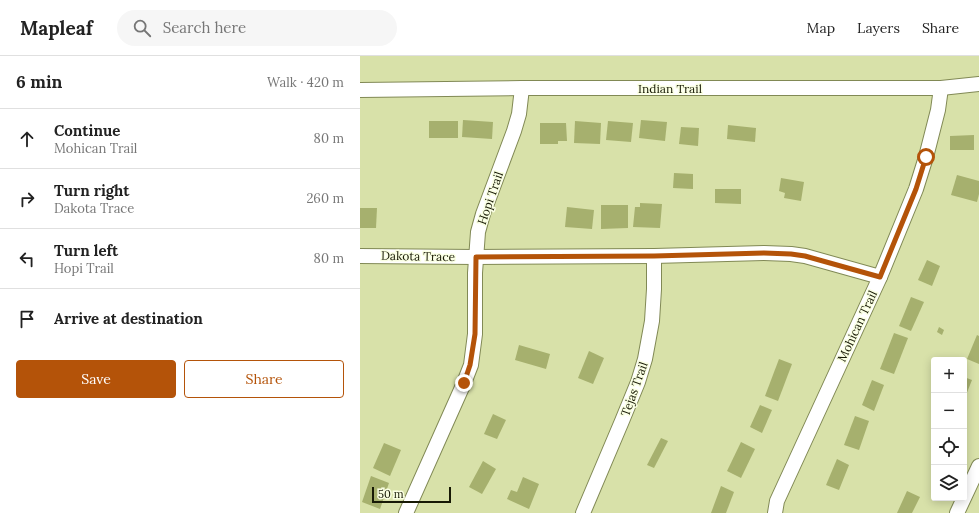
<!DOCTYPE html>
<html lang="en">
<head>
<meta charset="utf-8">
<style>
  :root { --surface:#fff; --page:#f6f6f6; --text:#222; --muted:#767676; --line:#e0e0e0; --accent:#b45309 }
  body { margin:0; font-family:Lora,serif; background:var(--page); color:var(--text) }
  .controls { position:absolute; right:12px; bottom:12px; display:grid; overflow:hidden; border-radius:4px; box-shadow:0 2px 10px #0003 }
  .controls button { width:36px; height:36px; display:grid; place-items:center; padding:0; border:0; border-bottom:1px solid var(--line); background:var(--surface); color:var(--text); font:20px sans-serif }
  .scale { position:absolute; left:12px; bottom:10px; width:79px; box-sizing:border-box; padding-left:4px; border:2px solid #171905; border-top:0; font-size:11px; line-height:14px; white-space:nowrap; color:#171905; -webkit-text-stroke:3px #faffe3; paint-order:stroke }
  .stop { position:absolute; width:12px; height:12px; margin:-9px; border:3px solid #b45309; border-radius:50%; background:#fff }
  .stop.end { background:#b45309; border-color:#fff; box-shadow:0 1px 4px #0008 }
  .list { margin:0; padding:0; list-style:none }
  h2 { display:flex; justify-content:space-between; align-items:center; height:52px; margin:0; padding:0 16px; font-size:17px }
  h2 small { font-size:13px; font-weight:400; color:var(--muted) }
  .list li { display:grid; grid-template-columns:26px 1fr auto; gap:12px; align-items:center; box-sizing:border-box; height:60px; padding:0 16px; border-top:1px solid var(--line) }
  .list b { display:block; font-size:15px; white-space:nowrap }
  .list p { margin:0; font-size:13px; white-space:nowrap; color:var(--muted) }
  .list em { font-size:13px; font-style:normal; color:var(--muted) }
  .actions { display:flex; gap:8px; padding:12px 16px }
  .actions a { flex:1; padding:9px 0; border:1px solid var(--accent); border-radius:4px; text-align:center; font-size:14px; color:var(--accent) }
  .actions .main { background:var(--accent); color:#fff }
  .icon { flex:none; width:22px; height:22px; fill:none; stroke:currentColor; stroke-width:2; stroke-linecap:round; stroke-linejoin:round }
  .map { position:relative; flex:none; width:619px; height:457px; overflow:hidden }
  header { display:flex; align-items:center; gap:24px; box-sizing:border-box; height:56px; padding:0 20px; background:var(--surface); border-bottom:1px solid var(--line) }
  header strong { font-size:19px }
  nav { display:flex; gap:22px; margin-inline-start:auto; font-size:14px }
  .search { width:280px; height:36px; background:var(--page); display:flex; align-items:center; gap:10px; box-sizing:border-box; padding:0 14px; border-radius:22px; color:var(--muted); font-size:15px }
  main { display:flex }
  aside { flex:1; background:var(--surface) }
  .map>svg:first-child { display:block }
</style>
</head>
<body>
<header>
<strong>Mapleaf</strong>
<div class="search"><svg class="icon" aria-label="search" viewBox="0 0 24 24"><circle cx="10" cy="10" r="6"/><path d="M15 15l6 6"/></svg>Search here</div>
<nav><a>Map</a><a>Layers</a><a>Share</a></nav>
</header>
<main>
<aside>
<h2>6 min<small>Walk · 420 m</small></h2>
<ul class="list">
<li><svg class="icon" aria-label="ahead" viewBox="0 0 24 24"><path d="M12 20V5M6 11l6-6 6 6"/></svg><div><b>Continue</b><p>Mohican Trail</p></div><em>80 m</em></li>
<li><svg class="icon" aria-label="right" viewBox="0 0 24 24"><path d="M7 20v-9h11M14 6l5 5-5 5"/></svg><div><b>Turn right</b><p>Dakota Trace</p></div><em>260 m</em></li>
<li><svg class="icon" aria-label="left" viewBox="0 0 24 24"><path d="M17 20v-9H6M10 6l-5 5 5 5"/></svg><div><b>Turn left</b><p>Hopi Trail</p></div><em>80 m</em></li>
<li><svg class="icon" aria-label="arrive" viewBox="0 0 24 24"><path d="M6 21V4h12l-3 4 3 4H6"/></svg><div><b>Arrive at destination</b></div></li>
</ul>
<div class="actions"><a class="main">Save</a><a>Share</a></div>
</aside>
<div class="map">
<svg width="619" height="457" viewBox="0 0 619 457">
  <rect width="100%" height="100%" fill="#d8e1a9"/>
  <g fill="#a6b06e">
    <polygon points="103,64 133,66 132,83 102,81"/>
    <polygon points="281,64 307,66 305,85 279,82"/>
    <rect x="69" y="65" width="29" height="17"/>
    <polygon points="215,65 241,67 240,88 214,87"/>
    <polygon points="248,65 273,67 271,86 246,84"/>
    <polygon points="180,67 206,67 207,85 198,85 198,88 180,88"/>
    <polygon points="368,69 396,72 395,86 367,83"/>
    <polygon points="321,71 339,72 338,90 319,88"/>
    <polygon points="614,79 614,94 590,94 590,80"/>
    <polygon points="314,117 333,118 333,133 313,132"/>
    <polygon points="597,119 619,125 619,138 617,146 591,139"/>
    <polygon points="421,122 444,126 441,145 424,142 425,137 419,135"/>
    <polygon points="355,133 381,133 381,148 355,147"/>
    <polygon points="280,147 302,148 300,172 273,171 275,151 280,151"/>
    <polygon points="241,149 268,149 268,172 241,173"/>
    <polygon points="207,151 234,154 232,173 205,171"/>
    <polygon points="0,152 17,152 16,172 0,172"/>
    <polygon points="567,204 580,210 572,230 558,224"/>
    <polygon points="551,241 564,246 551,275 539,270"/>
    <polygon points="579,271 584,274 582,279 577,276"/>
    <polygon points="534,277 548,282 534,318 520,313"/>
    <polygon points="617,279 619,280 619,308 607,303"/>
    <polygon points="159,289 190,298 186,313 155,304"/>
    <polygon points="229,295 244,302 233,328 218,322"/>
    <polygon points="419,303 432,308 418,345 405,340"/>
    <polygon points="604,321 612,324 604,344"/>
    <polygon points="512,324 524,329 514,355 502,349"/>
    <polygon points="400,349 412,354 402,377 390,371"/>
    <polygon points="133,358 146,364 137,383 124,378"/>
    <polygon points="495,360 509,365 499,394 484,389"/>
    <polygon points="301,382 308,385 294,412 287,409"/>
    <polygon points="381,386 395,393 381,422 367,415"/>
    <polygon points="24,387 41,394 30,420 13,412"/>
    <polygon points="477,403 489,409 479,434 466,429"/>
    <polygon points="123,405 136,413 122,438 109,431"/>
    <polygon points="11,420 29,427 20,453 2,446"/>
    <polygon points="163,421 179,428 169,453 147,443 151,434 157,436"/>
    <polygon points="361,430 374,436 366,457 351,457"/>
    <polygon points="547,435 560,441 552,457 537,457"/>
  </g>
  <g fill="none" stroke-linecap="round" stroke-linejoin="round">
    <defs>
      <g id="minor">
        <polyline points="0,34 162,32 581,32 619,28"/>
        <polyline points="0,200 116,201 294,200 404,197 431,198 445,200 520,221"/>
        <polyline points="46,457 104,327 111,309 115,278 115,217 118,176 123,158 154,75 159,58 162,32"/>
        <polyline points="223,457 262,365 278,326 285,303 292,265 294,233 294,200"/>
        <polyline points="415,457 417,445 520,221 556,133 566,101 578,54 581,32"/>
        <polyline points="597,457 619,410"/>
      </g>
    </defs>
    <use href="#minor" stroke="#818955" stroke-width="16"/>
    <use href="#minor" stroke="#fff" stroke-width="14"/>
  </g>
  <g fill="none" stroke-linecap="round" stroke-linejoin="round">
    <polyline stroke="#b45309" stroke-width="5" points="104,327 110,309 115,278 116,201 294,200 404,197 431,198 445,200 520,221 556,133 566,101"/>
  </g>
  <g text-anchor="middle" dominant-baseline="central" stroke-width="3" stroke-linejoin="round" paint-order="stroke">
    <g font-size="12" fill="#171905" stroke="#faffe3">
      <text x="310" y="32">Indian Trail</text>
      <text transform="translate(130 142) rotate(-71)">Hopi Trail</text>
      <text transform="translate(58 200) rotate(1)">Dakota Trace</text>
      <text transform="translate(497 270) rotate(-65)">Mohican Trail</text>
      <text transform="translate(274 333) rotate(-70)">Tejas Trail</text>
    </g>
  </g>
</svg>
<div class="controls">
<button>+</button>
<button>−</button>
<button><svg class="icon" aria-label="locate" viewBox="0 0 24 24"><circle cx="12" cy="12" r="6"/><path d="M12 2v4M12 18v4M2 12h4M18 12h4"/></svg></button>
<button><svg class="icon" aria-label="layers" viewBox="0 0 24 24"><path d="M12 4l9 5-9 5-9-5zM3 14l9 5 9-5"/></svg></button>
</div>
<div class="scale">50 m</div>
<div class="stop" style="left:566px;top:101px"></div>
<div class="stop end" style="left:104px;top:327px"></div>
</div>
</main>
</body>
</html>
